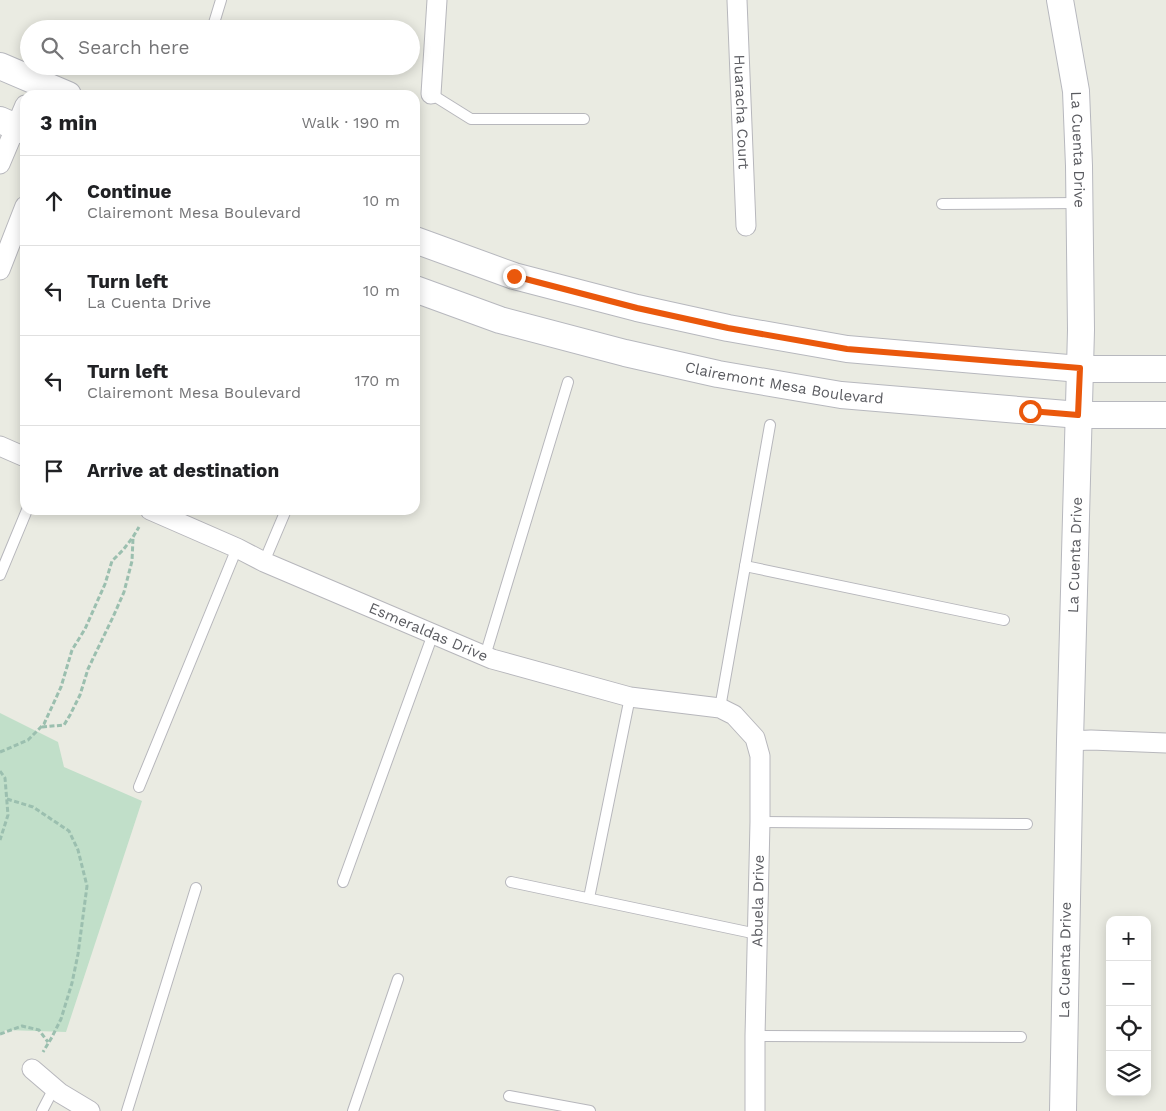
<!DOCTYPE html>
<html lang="en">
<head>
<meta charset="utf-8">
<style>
  :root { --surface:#fff; --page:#f6f6f6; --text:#202124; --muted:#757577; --line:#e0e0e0 }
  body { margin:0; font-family:"Work Sans",sans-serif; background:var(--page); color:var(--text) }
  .controls { position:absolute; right:15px; bottom:15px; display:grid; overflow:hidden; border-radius:10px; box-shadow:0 2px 12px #0003 }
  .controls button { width:45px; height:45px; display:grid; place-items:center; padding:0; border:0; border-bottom:1px solid var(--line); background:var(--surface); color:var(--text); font:25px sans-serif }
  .stop { position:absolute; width:15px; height:15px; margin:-11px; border:4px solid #ea580c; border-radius:50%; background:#fff }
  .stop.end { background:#ea580c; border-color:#fff; box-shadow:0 1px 5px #0008 }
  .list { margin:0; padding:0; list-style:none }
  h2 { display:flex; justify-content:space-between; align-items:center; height:65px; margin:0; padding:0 20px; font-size:21px }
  h2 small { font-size:16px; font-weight:400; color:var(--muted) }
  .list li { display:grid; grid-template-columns:32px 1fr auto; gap:15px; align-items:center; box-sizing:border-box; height:90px; padding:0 20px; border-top:1px solid var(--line) }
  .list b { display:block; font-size:19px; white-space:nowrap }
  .list p { margin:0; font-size:16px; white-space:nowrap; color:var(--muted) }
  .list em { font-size:16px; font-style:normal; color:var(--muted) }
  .icon { flex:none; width:28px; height:28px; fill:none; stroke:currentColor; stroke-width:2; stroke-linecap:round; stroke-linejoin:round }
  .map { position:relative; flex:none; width:1166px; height:1111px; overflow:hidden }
  .search { position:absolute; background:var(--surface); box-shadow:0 2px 12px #0003; left:20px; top:20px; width:400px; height:55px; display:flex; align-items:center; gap:12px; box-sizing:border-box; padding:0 18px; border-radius:28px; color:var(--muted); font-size:19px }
  .panel { position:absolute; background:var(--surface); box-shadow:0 2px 12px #0003; left:20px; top:90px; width:400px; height:425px; border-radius:15px }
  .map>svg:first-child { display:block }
</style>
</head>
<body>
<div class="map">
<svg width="1166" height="1111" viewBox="0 0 1166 1111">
  <rect width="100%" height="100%" fill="#eaebe2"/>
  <polygon fill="#c1dfc9" points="0,713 58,742 64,767 142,801 66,1032 6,1030 0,1033"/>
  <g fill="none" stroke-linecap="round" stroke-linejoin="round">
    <defs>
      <g id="lane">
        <polyline points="214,23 221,0"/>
        <polyline points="431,94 471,119 584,119"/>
        <polyline points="942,204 1079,203"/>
        <polyline points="264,562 286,510"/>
        <polyline points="745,566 1004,620"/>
        <polyline points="0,575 27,510"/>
        <polyline points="485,656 568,382"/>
        <polyline points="720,708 770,425"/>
        <polyline points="139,787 237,548"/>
        <polyline points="760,822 1027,824"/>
        <polyline points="343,882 433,634"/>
        <polyline points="511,882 757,934"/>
        <polyline points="589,898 630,697"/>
        <polyline points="755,1036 1021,1037"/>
        <polyline points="509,1096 590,1111"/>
        <polyline points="42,1111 54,1088"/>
        <polyline points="127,1111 196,888"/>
        <polyline points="353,1111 398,979"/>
      </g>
      <g id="street">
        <path id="s1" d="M 737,0 L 746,226"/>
        <polyline points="431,94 437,0"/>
        <polyline points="0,164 25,105"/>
        <polyline points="0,270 25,206"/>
        <polyline points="0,446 25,457"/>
        <path id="s2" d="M 150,510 L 237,548 L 264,562 L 492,659 L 630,697 L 720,708 L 734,715 L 755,738 L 760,756 L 760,822 L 755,1036 L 755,1111"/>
        <polyline points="1070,741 1091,740 1166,743"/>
        <polyline points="32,1069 60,1093 90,1111"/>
      </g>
      <g id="secondary">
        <path id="s3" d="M 1060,0 L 1076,91 L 1079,166 L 1081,330 L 1070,741 L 1063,1111"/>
        <polyline points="0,66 68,95"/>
        <polyline points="0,120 25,131"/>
        <polyline points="415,240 514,276 637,308 728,328 847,349 1080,369 1166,369"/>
        <path id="s4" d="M 415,289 L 500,320 L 625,353 L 718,374 L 841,395 L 1079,415 L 1166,415"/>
      </g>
    </defs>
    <use href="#lane" stroke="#b7b7bc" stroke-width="12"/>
    <use href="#street" stroke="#b7b7bc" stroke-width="21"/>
    <use href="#secondary" stroke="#b7b8be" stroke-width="28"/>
    <g stroke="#9bbfaf" stroke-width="3" stroke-dasharray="5 2.5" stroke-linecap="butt">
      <polyline points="42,727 64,725 70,715 80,695 88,669 113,617 124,592 132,561 133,538"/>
      <polyline points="0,752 28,740 44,724 61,687 72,650 85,629 105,584 112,561 123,550 133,537 139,527"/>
      <polyline points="0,771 5,778 8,815 0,840"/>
      <polyline points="7,799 33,807 69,831 78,850 87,886 78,954 72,983 61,1019 52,1037 43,1052"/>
      <polyline points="0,1034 22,1026 39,1030 48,1042"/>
    </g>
    <use href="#lane" stroke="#fff" stroke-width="10"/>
    <use href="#street" stroke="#fff" stroke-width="19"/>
    <use href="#secondary" stroke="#fff" stroke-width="26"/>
  </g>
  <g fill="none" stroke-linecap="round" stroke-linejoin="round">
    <polyline stroke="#ea580c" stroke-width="6" points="514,276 637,308 728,328 847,349 1080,368 1078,415 1030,411"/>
  </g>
  <g text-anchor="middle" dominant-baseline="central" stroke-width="5" stroke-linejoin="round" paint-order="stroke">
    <g font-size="15" fill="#5a5b60" stroke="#fff">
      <text stroke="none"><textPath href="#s1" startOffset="112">Huaracha Court</textPath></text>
      <text stroke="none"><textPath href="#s3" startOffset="151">La Cuenta Drive</textPath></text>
      <text stroke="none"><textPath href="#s4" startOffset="382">Clairemont Mesa Boulevard</textPath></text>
      <text transform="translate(1075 555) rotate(-88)">La Cuenta Drive</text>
      <text stroke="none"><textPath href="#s2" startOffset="304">Esmeraldas Drive</textPath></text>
      <text transform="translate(758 901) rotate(-89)">Abuela Drive</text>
      <text transform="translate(1065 960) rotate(-89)">La Cuenta Drive</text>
    </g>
  </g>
</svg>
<div class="controls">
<button>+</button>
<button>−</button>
<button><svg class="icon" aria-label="locate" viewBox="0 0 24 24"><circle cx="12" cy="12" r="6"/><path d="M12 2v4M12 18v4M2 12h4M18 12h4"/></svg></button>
<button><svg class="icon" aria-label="layers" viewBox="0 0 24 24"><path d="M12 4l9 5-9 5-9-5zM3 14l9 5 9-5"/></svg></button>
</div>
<div class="stop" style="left:1030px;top:411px"></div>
<div class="stop end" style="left:514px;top:276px"></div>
<div class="search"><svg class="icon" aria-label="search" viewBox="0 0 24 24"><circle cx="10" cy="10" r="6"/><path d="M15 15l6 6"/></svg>Search here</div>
<section class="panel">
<h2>3 min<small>Walk · 190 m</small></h2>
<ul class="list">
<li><svg class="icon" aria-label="ahead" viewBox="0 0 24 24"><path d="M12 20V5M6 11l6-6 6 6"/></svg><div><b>Continue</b><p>Clairemont Mesa Boulevard</p></div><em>10 m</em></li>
<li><svg class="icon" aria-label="left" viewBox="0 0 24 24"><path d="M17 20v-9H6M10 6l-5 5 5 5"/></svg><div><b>Turn left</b><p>La Cuenta Drive</p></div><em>10 m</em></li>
<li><svg class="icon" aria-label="left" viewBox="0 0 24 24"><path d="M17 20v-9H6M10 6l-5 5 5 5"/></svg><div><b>Turn left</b><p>Clairemont Mesa Boulevard</p></div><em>170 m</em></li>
<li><svg class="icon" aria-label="arrive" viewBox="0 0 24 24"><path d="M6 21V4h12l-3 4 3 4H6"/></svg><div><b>Arrive at destination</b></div></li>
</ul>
</section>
</div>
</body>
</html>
